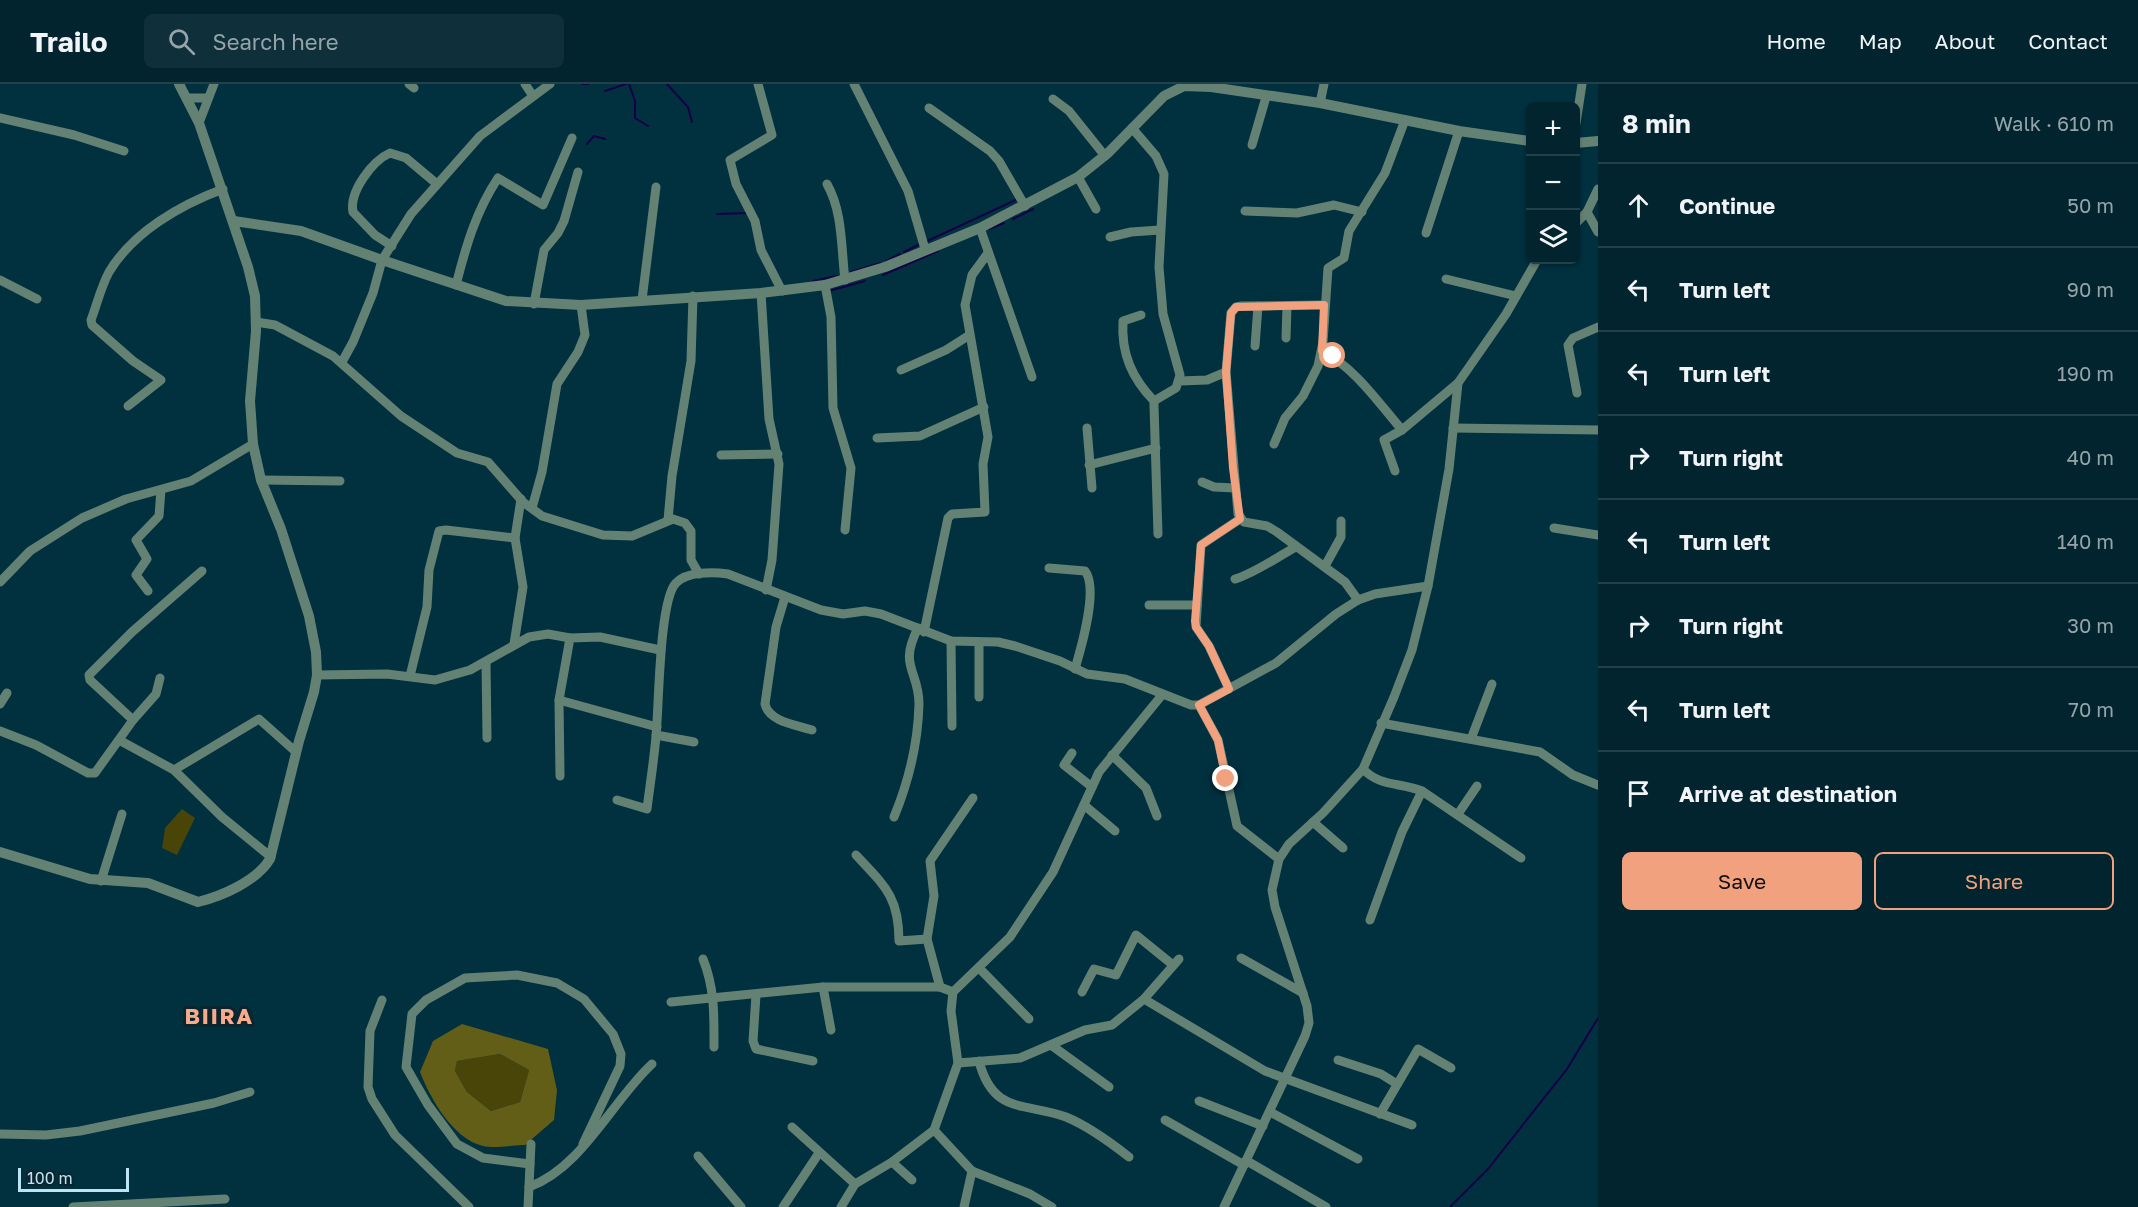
<!DOCTYPE html>
<html lang="en">
<head>
<meta charset="utf-8">
<style>
  :root { --surface:#01242f; --page:#0f303b; --text:#f1f3f6; --muted:#96a4aa; --line:#23414b; --accent:#f1a17d }
  body { margin:0; font-family:"Golos Text",sans-serif; background:var(--page); color:var(--text) }
  .controls { position:absolute; right:18px; top:18px; display:grid; overflow:hidden; border-radius:9px; box-shadow:0 2px 4px #0004 }
  .controls button { width:54px; height:54px; display:grid; place-items:center; padding:0; border:0; border-bottom:2px solid var(--line); background:var(--surface); color:var(--text); font:30px sans-serif }
  .scale { position:absolute; left:18px; bottom:15px; width:111px; box-sizing:border-box; padding-left:6px; border:3px solid #bee3f3; border-top:0; font-size:16px; line-height:21px; white-space:nowrap; color:#bee3f3; -webkit-text-stroke:4px #0b252e; paint-order:stroke }
  .stop { position:absolute; width:18px; height:18px; margin:-14px; border:4px solid #f1a17d; border-radius:50%; background:#fff }
  .stop.end { background:#f1a17d; border-color:#fff; box-shadow:0 2px 6px #0008 }
  .list { margin:0; padding:0; list-style:none }
  h2 { display:flex; justify-content:space-between; align-items:center; height:78px; margin:0; padding:0 24px; font-size:26px }
  h2 small { font-size:20px; font-weight:400; color:var(--muted) }
  .list li { display:grid; grid-template-columns:39px 1fr auto; gap:18px; align-items:center; box-sizing:border-box; height:84px; padding:0 24px; border-top:2px solid var(--line) }
  .list b { display:block; font-size:22px; white-space:nowrap }
  .list em { font-size:20px; font-style:normal; color:var(--muted) }
  .actions { display:flex; gap:12px; padding:18px 24px }
  .actions a { flex:1; padding:14px 0; border:2px solid var(--accent); border-radius:9px; text-align:center; font-size:21px; color:var(--accent) }
  .actions .main { background:var(--accent); color:#111 }
  .icon { flex:none; width:33px; height:33px; fill:none; stroke:currentColor; stroke-width:2; stroke-linecap:round; stroke-linejoin:round }
  .map { position:relative; flex:none; width:1598px; height:1123px; overflow:hidden }
  header { display:flex; align-items:center; gap:36px; box-sizing:border-box; height:84px; padding:0 30px; background:var(--surface); border-bottom:2px solid var(--line) }
  header strong { font-size:28px }
  nav { display:flex; gap:33px; margin-inline-start:auto; font-size:21px }
  .search { width:420px; height:54px; background:var(--page); display:flex; align-items:center; gap:15px; box-sizing:border-box; padding:0 21px; border-radius:9px; color:var(--muted); font-size:22px }
  main { display:flex }
  aside { flex:1; background:var(--surface) }
  .map>svg:first-child { display:block }
</style>
</head>
<body>
<header>
<strong>Trailo</strong>
<div class="search"><svg class="icon" aria-label="search" viewBox="0 0 24 24"><circle cx="10" cy="10" r="6"/><path d="M15 15l6 6"/></svg>Search here</div>
<nav><a>Home</a><a>Map</a><a>About</a><a>Contact</a></nav>
</header>
<main>
<div class="map">
<svg width="1598" height="1123" viewBox="0 0 1598 1123">
  <rect width="100%" height="100%" fill="#01303f"/>
  <g fill="#494508">
    <polygon points="182,725 195,734 177,771 162,764 165,744"/>
    <polygon points="500,970 529,986 520,1018 491,1027 467,1008 455,987 457,977"/>
  </g>
  <path fill="#625d17" fill-rule="evenodd" d="M 462,940 L 548,965 L 557,1006 L 554,1036 L 525,1061 C 512,1061 495,1065 483,1062 C 453,1055 430,1014 420,988 L 433,957 ZM 500,970 L 529,986 L 520,1018 L 491,1027 L 467,1008 L 455,987 L 457,977 Z"/>
  <g fill="none" stroke-linecap="round" stroke-linejoin="round">
    <g stroke="#170048" stroke-width="2">
      <polyline points="582,0 588,0"/>
      <polyline points="629,0 635,17 635,34 648,42"/>
      <polyline points="667,0 688,23 692,38"/>
      <polyline points="605,7 626,0"/>
      <polyline points="587,60 594,52 605,55"/>
      <polyline points="717,130 746,129"/>
      <polyline points="1013,135 1033,125"/>
      <polyline points="989,145 1004,139"/>
      <polyline points="925,158 1018,115"/>
      <polyline points="904,168 920,160"/>
      <polyline points="886,177 900,170"/>
      <polyline points="851,188 880,179"/>
      <polyline points="883,191 938,167"/>
      <polyline points="813,197 837,192"/>
      <polyline points="829,207 865,197"/>
      <polyline points="1450,1123 1488,1085 1567,985 1598,934"/>
    </g>
    <g stroke="#648274" stroke-width="9">
      <polyline points="409,0 414,4"/>
      <polyline points="525,0 533,12"/>
      <polyline points="758,0 772,51 730,76 736,100 755,137 761,166 782,207"/>
      <polyline points="854,0 908,107 925,165"/>
      <polyline points="187,14 207,14"/>
      <polyline points="1053,15 1069,27 1105,72"/>
      <polyline points="1320,19 1324,0"/>
      <polyline points="929,24 990,67 999,77 1025,122"/>
      <polyline points="0,34 74,51 124,67"/>
      <polyline points="199,39 214,0"/>
      <polyline points="1576,39 1582,0"/>
      <polyline points="1132,44 1156,72 1164,90 1159,183 1163,230 1180,291 1176,304 1154,317 1154,322 1158,450"/>
      <polyline points="1252,61 1266,13"/>
      <polyline points="1078,93 1096,125"/>
      <path d="M 827,100 C 843,128 841,164 845,196"/>
      <polyline points="1245,127 1297,129 1334,121 1362,128"/>
      <polyline points="1587,128 1598,148"/>
      <polyline points="1576,139 1587,128 1598,105"/>
      <polyline points="980,144 1032,293"/>
      <polyline points="1426,149 1459,47"/>
      <polyline points="1110,153 1131,148 1160,146"/>
      <path d="M 392,162 L 375,151 L 353,128 C 349,108 372,77 390,69 L 406,74 L 437,100"/>
      <polyline points="1446,195 1516,212"/>
      <polyline points="0,196 37,215"/>
      <path d="M 456,201 C 466,162 476,127 498,94 L 543,121 L 572,54"/>
      <polyline points="825,201 831,233 833,324 851,384 845,446"/>
      <polyline points="761,209 769,335 779,380 772,476 766,506"/>
      <polyline points="642,216 656,103"/>
      <polyline points="534,220 544,166 558,149 564,137 578,88"/>
      <polyline points="1324,221 1241,222 1236,223 1231,229 1226,288 1238,430 1244,438 1267,442 1277,448 1345,498 1358,516"/>
      <path d="M 1141,231 L 1123,237 C 1121,270 1132,294 1154,317"/>
      <polyline points="256,238 275,241 333,272 401,332 457,369 488,378 523,418 542,432 603,451 632,452 673,435 685,439 691,447 691,476 699,490"/>
      <polyline points="1286,254 1287,222"/>
      <polyline points="1255,262 1258,222"/>
      <path d="M 1322,267 C 1354,283 1378,318 1402,346"/>
      <polyline points="342,278 353,258 373,209 382,176 411,130 480,52 550,0"/>
      <polyline points="901,286 946,266 968,252"/>
      <polyline points="1180,297 1207,296 1226,288"/>
      <polyline points="1577,309 1568,261 1573,254 1598,243"/>
      <path d="M 128,322 L 161,296 L 133,277 L 92,241 L 91,236 C 97,220 101,203 109,188 C 133,148 180,121 223,105"/>
      <polyline points="1087,344 1092,404"/>
      <polyline points="1453,344 1598,346"/>
      <polyline points="877,354 920,352 984,323"/>
      <polyline points="1274,360 1285,334 1303,312 1318,282 1323,258 1328,184 1344,174 1349,147 1385,89 1405,36"/>
      <polyline points="721,371 778,370"/>
      <polyline points="1089,381 1156,364"/>
      <polyline points="1395,387 1384,356 1402,346 1458,299"/>
      <polyline points="261,396 340,397"/>
      <polyline points="1202,398 1214,403 1235,404"/>
      <polyline points="532,424 542,388 557,300 578,268 585,251 581,221"/>
      <polyline points="668,436 672,392 691,277 693,212"/>
      <polyline points="1554,444 1598,451"/>
      <polyline points="1325,482 1341,453 1341,437"/>
      <path d="M 1049,484 L 1085,487 C 1099,505 1081,564 1075,585"/>
      <path d="M 1235,495 C 1255,489 1277,473 1296,463"/>
      <polyline points="0,498 30,467 82,434 126,415 191,397 253,360"/>
      <polyline points="148,507 136,491 147,475 136,456 159,432 161,406"/>
      <path d="M 785,513 L 776,543 L 765,620 C 769,638 797,641 812,646"/>
      <polyline points="1149,521 1197,521"/>
      <polyline points="924,548 948,434 952,430 985,428 983,380 988,353 965,221 972,191 988,169"/>
      <polyline points="951,557 952,642"/>
      <polyline points="514,560 523,503 515,454 521,415"/>
      <polyline points="486,578 487,654"/>
      <polyline points="317,591 387,590 435,596 470,586 529,553 548,550 570,554"/>
      <polyline points="410,592 427,523 429,486 439,447 446,446 515,454"/>
      <polyline points="1229,605 1209,562 1196,543 1201,461 1240,435"/>
      <polyline points="979,613 979,558"/>
      <polyline points="559,616 657,643"/>
      <polyline points="0,620 7,609"/>
      <polyline points="1199,621 1218,656 1237,742 1279,775"/>
      <polyline points="133,636 90,596 89,591 132,548 202,487"/>
      <polyline points="1381,639 1540,668 1573,691 1598,701"/>
      <polyline points="0,647 36,661 88,689 95,689 133,636 156,610 160,594"/>
      <polyline points="656,651 694,658"/>
      <polyline points="1471,655 1492,600"/>
      <polyline points="119,656 174,686 222,733 271,773"/>
      <polyline points="1072,669 1064,681 1092,703"/>
      <polyline points="1112,671 1146,704 1157,732"/>
      <path d="M 1363,685 C 1380,703 1399,698 1422,707 L 1521,774"/>
      <polyline points="174,686 259,635 296,668"/>
      <polyline points="560,692 559,616 570,554 600,553 660,566"/>
      <path d="M 617,716 L 647,725 C 650,701 654,676 656,652 C 659,624 659,516 676,499 C 687,487 714,488 728,490 L 821,526 L 843,530 L 865,527 L 881,530 L 951,557 L 998,558 L 1015,562 L 1060,577 L 1087,590 L 1125,595 L 1191,621 L 1199,621 L 1276,579 L 1336,530 L 1358,516 L 1375,510 L 1428,502"/>
      <polyline points="1084,721 1115,747"/>
      <polyline points="1458,730 1477,702"/>
      <path d="M 894,733 C 908,699 918,658 919,620 C 919,586 898,583 918,544"/>
      <polyline points="1313,738 1343,764"/>
      <path d="M 856,771 C 885,802 899,813 899,857 L 927,855"/>
      <polyline points="101,797 122,730"/>
      <polyline points="1370,836 1402,748 1422,707"/>
      <polyline points="1241,874 1303,909"/>
      <path d="M 703,875 C 715,905 714,932 714,963"/>
      <polyline points="980,885 1029,935"/>
      <polyline points="823,903 831,946"/>
      <polyline points="940,903 927,855 934,812 930,777 973,714"/>
      <polyline points="1082,908 1094,885 1116,891 1136,851 1173,881"/>
      <polyline points="756,911 753,957 756,965 813,977"/>
      <polyline points="1144,915 1265,987 1412,1041"/>
      <polyline points="382,916 370,947 368,1003 372,1015 395,1051 469,1123"/>
      <polyline points="671,918 823,903 940,903 953,908"/>
      <polyline points="1051,961 1109,1003"/>
      <polyline points="1338,976 1381,990 1397,1000"/>
      <path d="M 979,977 C 993,1031 1025,1018 1066,1033 C 1088,1042 1110,1058 1129,1073"/>
      <polyline points="958,979 1020,974 1085,946 1112,941 1144,915 1179,875"/>
      <polyline points="1199,1017 1263,1042"/>
      <polyline points="1270,1028 1358,1075"/>
      <polyline points="1380,1030 1418,965 1451,984"/>
      <polyline points="1165,1036 1244,1081"/>
      <polyline points="792,1043 855,1100"/>
      <polyline points="934,1046 972,1087 1030,1110 1052,1123"/>
      <polyline points="0,1050 46,1051 80,1047 214,1019 250,1008"/>
      <polyline points="698,1072 741,1123"/>
      <polyline points="1247,1077 1326,1123"/>
      <polyline points="892,1078 912,1096"/>
      <polyline points="530,1080 483,1074 457,1060 428,1021 406,983 412,930 426,916 465,894 517,891 557,899 584,915 613,950 621,970 620,982 583,1060"/>
      <path d="M 529,1103 C 582,1084 612,1017 652,980"/>
      <polyline points="73,1123 225,1115"/>
      <polyline points="528,1123 531,1060"/>
      <polyline points="783,1123 819,1069"/>
      <polyline points="841,1123 855,1100 892,1078 934,1046 958,979 951,927 953,908 1010,853 1053,788 1099,688 1162,611"/>
      <polyline points="964,1123 972,1087"/>
      <polyline points="1224,1123 1305,952 1309,939 1307,922 1275,823 1272,806 1279,775 1289,760 1323,729 1363,685 1394,613 1412,566 1428,502 1449,385 1458,299 1506,230 1537,176"/>
    </g>
    <g stroke="#648274" stroke-width="10">
      <polyline points="1576,59 1598,57"/>
      <polyline points="234,137 301,147 382,176 506,217 581,221 761,209 825,201 885,183 980,144 1078,93 1108,69 1164,12 1184,2 1211,3 1320,19 1459,47 1530,57"/>
      <path d="M 0,768 L 90,795 L 148,799 L 198,818 C 222,812 257,797 270,775 L 299,657 L 314,608 L 317,591 L 316,568 L 309,532 L 281,445 L 261,396 L 253,360 L 250,317 L 256,247 L 255,212 L 248,183 L 199,39 L 179,0"/>
    </g>
  </g>
  <g fill="none" stroke-linecap="round" stroke-linejoin="round">
    <polyline stroke="#f1a17d" stroke-width="8" points="1226,695 1218,656 1199,621 1229,605 1209,562 1196,543 1195,537 1201,461 1240,435 1233,384 1226,288 1231,229 1236,223 1324,221 1322,267 1333,272"/>
  </g>
  <g text-anchor="middle" dominant-baseline="central" stroke-width="6" stroke-linejoin="round" paint-order="stroke">
    <g font-size="22" font-weight="bold" letter-spacing="1.5" fill="#f7ab8a" stroke="#0b252e">
      <text x="219" y="931">BIIRA</text>
    </g>
  </g>
</svg>
<div class="controls">
<button>+</button>
<button>−</button>
<button><svg class="icon" aria-label="layers" viewBox="0 0 24 24"><path d="M12 4l9 5-9 5-9-5zM3 14l9 5 9-5"/></svg></button>
</div>
<div class="scale">100 m</div>
<div class="stop" style="left:1333px;top:272px"></div>
<div class="stop end" style="left:1226px;top:695px"></div>
</div>
<aside>
<h2>8 min<small>Walk · 610 m</small></h2>
<ul class="list">
<li><svg class="icon" aria-label="ahead" viewBox="0 0 24 24"><path d="M12 20V5M6 11l6-6 6 6"/></svg><div><b>Continue</b></div><em>50 m</em></li>
<li><svg class="icon" aria-label="left" viewBox="0 0 24 24"><path d="M17 20v-9H6M10 6l-5 5 5 5"/></svg><div><b>Turn left</b></div><em>90 m</em></li>
<li><svg class="icon" aria-label="left" viewBox="0 0 24 24"><path d="M17 20v-9H6M10 6l-5 5 5 5"/></svg><div><b>Turn left</b></div><em>190 m</em></li>
<li><svg class="icon" aria-label="right" viewBox="0 0 24 24"><path d="M7 20v-9h11M14 6l5 5-5 5"/></svg><div><b>Turn right</b></div><em>40 m</em></li>
<li><svg class="icon" aria-label="left" viewBox="0 0 24 24"><path d="M17 20v-9H6M10 6l-5 5 5 5"/></svg><div><b>Turn left</b></div><em>140 m</em></li>
<li><svg class="icon" aria-label="right" viewBox="0 0 24 24"><path d="M7 20v-9h11M14 6l5 5-5 5"/></svg><div><b>Turn right</b></div><em>30 m</em></li>
<li><svg class="icon" aria-label="left" viewBox="0 0 24 24"><path d="M17 20v-9H6M10 6l-5 5 5 5"/></svg><div><b>Turn left</b></div><em>70 m</em></li>
<li><svg class="icon" aria-label="arrive" viewBox="0 0 24 24"><path d="M6 21V4h12l-3 4 3 4H6"/></svg><div><b>Arrive at destination</b></div></li>
</ul>
<div class="actions"><a class="main">Save</a><a>Share</a></div>
</aside>
</main>
</body>
</html>
